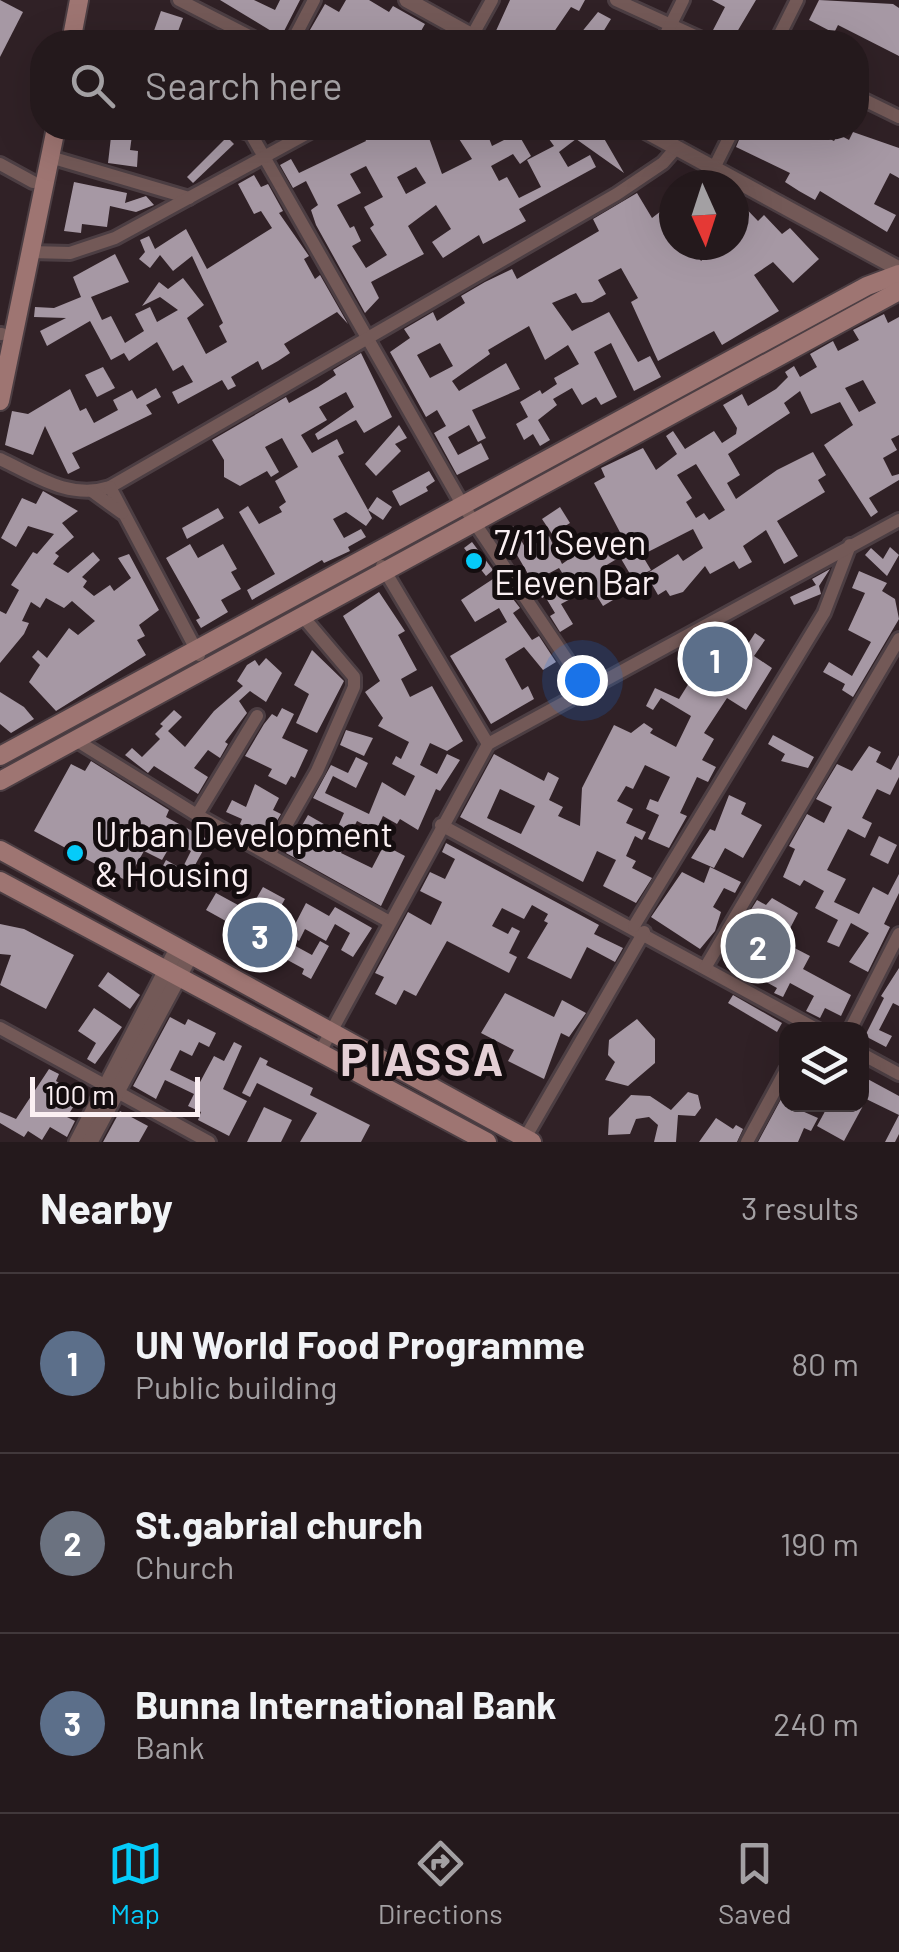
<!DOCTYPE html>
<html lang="en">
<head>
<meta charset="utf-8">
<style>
  :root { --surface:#24191c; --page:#302629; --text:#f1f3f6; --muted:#a3a0a3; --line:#41383b; --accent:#05cbf9 }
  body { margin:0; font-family:Barlow,sans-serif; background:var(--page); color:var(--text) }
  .controls { position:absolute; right:30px; bottom:30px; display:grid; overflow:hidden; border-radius:20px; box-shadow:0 10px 40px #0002 }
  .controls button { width:90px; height:90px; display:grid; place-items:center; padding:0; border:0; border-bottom:2px solid var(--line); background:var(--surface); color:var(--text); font:50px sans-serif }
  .compass { position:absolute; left:659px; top:170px; width:90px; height:90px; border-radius:50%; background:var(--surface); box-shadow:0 10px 40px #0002; rotate:177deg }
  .scale { position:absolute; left:30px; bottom:25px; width:170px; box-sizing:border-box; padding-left:10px; border:5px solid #fbf0f3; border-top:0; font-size:28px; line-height:35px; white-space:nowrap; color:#fbf0f3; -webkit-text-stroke:8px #140d0f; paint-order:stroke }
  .you { position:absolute; left:582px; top:680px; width:35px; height:35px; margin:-25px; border:8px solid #fff; border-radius:50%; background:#1a73e8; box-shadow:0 0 0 15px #1a73e833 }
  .badge { display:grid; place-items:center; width:65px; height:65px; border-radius:50%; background:var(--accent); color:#fff; font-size:32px; font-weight:700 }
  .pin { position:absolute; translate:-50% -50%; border:5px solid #fff; box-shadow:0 2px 10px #0006 }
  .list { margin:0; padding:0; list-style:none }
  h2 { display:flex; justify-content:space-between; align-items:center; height:130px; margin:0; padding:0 40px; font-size:42px }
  h2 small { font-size:32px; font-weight:400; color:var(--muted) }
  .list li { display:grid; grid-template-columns:65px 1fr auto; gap:30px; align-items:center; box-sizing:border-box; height:180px; padding:0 40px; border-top:2px solid var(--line) }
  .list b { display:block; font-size:38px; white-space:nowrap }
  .list p { margin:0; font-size:32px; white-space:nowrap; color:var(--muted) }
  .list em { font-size:32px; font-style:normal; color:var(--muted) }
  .icon { flex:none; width:55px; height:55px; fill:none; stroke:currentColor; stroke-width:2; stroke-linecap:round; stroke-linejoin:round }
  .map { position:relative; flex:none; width:899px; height:1142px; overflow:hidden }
  .search { position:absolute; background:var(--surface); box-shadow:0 10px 40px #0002; left:30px; right:30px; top:30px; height:110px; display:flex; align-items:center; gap:25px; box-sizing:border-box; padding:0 35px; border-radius:40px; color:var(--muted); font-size:38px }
  .sheet { height:670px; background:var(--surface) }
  nav { display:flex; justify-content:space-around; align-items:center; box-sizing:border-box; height:140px; border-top:2px solid var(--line); background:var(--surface); font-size:28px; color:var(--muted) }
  nav a { display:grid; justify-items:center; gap:5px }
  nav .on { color:var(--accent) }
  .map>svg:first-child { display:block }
</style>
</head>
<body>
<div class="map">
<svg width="899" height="1142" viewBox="0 0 899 1142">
  <rect width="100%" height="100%" fill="#302126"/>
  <g fill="#a698a4" fill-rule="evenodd">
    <polygon points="0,0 23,12 0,57"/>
    <polygon points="220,0 254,0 275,10 280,0 300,0 281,37"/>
    <polygon points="346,0 369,0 389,12 393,6 425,24 417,38 411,35 406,42 303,42 325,4 339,12"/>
    <polygon points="510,0 585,0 579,11 571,7 547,42 530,36 527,42 513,42 495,33"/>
    <polygon points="712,0 756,0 731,42 712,32 725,7"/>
    <polygon points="819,0 893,4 899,8 899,56 838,25 834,33 809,20"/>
    <polygon points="161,11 183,18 174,42 150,42"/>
    <polygon points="598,12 611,19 603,32 623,42 576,39"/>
    <polygon points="112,128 133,128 130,150 138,151 137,167 108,163"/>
    <path d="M 374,128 L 377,132 L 386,128 L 451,128 L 429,138 L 442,174 L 472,159 L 452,128 L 485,128 L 492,146 L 512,136 L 503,128 L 530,128 L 520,137 L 531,156 L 520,164 L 513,154 L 491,166 L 499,181 L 507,177 L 519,198 L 541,187 L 527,160 L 554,146 L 541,128 L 552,128 L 561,139 L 575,128 L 598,128 L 624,173 L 576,139 L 559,152 L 568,167 L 590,155 L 596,167 L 519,209 L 526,221 L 483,244 L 479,235 L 443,258 L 432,242 L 451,229 L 436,205 L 408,226 L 424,254 L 371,282 L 379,298 L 365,313 L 316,225 L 311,210 L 318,205 L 306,181 L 293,188 L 280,165 L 291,159 L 299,173 L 366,141 L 363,133 ZM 366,166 L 383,197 L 364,207 L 374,225 L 370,228 L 387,255 L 366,268 L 352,246 L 361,241 L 354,226 L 350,228 L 337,205 L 361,193 L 350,174 ZM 416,167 L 426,183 L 406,194 L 397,177 Z"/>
    <polygon points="744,128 819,128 816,132 834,141 838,134 849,140 853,132 899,148 899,178 890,173 874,204 896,215 887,232 820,191 815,200 799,191 785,182 790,173 736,147"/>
    <polygon points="227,137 234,144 193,183 187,177"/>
    <polygon points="254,175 261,187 268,184 283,211 279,213 309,256 304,259 315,279 320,275 348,324 337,312 284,344 290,353 278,361 262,370 258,361 231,377 236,386 228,390 222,380 178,404 172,392 193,382 183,365 173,371 157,342 129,361 124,353 111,360 90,321 47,346 40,331 66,318 34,317 35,307 54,308 81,297 73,277 115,254 129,282 91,297 102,320 111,316 125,343 144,331 135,314 150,307 157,322 178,310 160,297 142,306 159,282 168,289 183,278 204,305 187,318 206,354 227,342 219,326 223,323 192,256 173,271 160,255 150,268 139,259 145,252 140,240 149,236 155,249 186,229 207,269 272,228 261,211 254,214 238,184"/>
    <polygon points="74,182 127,193 125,203 146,196 154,205 136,212 110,206 107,227 82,224 81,233 64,231"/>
    <path d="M 637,193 L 652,218 L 674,201 L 674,245 L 691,245 L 701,261 L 713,251 L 734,245 L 734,196 L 758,221 L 764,215 L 782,234 L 790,228 L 819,259 L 793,283 L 773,262 L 754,275 L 779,311 L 722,345 L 714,331 L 658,361 L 631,302 L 638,298 L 621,268 L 598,280 L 606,294 L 592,302 L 582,303 L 576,293 L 552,303 L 572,331 L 609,312 L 638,362 L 650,356 L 661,377 L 634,391 L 611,343 L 594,352 L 617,397 L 601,405 L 596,397 L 582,405 L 572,388 L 553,399 L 557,405 L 538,420 L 550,440 L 540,446 L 533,434 L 524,440 L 516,424 L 528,417 L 520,402 L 540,390 L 542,394 L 557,384 L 554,378 L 579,364 L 568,345 L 545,360 L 529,326 L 488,350 L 490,354 L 452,381 L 459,391 L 506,363 L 520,389 L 472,410 L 486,438 L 478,442 L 469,425 L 448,437 L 458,455 L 481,443 L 489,459 L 457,475 L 434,433 L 446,426 L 437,410 L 426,417 L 390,352 L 410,338 L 404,329 L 433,312 L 437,321 L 465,303 L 461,296 L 485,282 L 512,269 L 517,279 L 599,231 L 593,219 ZM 440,343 L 453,366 L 430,378 L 417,355 Z"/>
    <path d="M 884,314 L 888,323 L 899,317 L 899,435 L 891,439 L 897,450 L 883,458 L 892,476 L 899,474 L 899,480 L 869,498 L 878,512 L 871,517 L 824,445 L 853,425 L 840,402 L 811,414 L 800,391 L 784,403 L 790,413 L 728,454 L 740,475 L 727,483 L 736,499 L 777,470 L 813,452 L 826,475 L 818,480 L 825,492 L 777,521 L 798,556 L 784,564 L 766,530 L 743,546 L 752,562 L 739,569 L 734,561 L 710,574 L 705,566 L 683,592 L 670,596 L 666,590 L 658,595 L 646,574 L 678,554 L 683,561 L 703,548 L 693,529 L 642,555 L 651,570 L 633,579 L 620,557 L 605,566 L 623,594 L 603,606 L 585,577 L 570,585 L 559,568 L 542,577 L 551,593 L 542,598 L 503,531 L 513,526 L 526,549 L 549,536 L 562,564 L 585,548 L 590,557 L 622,536 L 594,483 L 605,477 L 601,468 L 643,448 L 656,470 L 677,454 L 666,436 L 673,431 L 685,449 L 714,431 L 722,443 L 736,434 L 737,428 L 723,405 L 742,394 L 748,406 L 776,389 L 788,377 L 785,372 L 794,366 L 800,377 L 817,367 L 810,354 L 833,341 L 838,351 L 859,340 L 853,330 ZM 863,380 L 876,403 L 859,412 L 845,388 ZM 696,464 L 725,510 L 709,520 L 704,513 L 696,518 L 686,502 L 692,498 L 677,475 Z"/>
    <polygon points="361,353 392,417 364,433 356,420 318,440 315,434 354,407 346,392 319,407 327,420 301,435 312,453 337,439 344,453 338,456 368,510 377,497 392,507 383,520 368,510 372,518 366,526 346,512 333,519 344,538 361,529 366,537 348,547 350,551 324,563 322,560 252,600 247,590 275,574 239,512 248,506 259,524 282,512 279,507 286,502 275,481 298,467 282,438 265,447 279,472 271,477 267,471 240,486 224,477 224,460 212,440 286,397 289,403 318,387 336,375 333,370"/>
    <polygon points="103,367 115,388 97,397 85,375"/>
    <polygon points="156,388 161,397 146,405 152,414 72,453 80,468 68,474 45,426 33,455 5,445 12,411 28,414 70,389 80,411 86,408 94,423 118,410 113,400 132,390 137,399"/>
    <polygon points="399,425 407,438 395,444 401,451 376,476 365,464"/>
    <polygon points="429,471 435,481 426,487 428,491 400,506 392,491"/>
    <polygon points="43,491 78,511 62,523 74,537 55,553 59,556 53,564 68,573 93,552 100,560 82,577 87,581 83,587 94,596 110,585 114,591 131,578 118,558 129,554 159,610 139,625 145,636 137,640 146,655 56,711 29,682 40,665 32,657 38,650 47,658 69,628 78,635 95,621 72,601 64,608 46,598 40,608 31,602 22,621 29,623 24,634 0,663 0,611 6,614 19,590 11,585 33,552 37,554 54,534 28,526 16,547 1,538 22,498 36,504"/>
    <polygon points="560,507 570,523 552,534 542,519"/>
    <polygon points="218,508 224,518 187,539 182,528"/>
    <polygon points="472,542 493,570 486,576 464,548"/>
    <polygon points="190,544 198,558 223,544 237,569 231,572 241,589 221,600 228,612 201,628 196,620 200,618 166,558"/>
    <polygon points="890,547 899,555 887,576 865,555 871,548 883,559"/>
    <polygon points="830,569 819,586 821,594 794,605 790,597 816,585 812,579"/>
    <polygon points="859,571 887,583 882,591 895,599 899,619 853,697 842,690 845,684 823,672 829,662 852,676 871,642 848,630 865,593 852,588"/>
    <polygon points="496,577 520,608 513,613 532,640 539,636 556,662 543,670 524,647 505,659 522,690 528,686 534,699 491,724 450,656 507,622 499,608 475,622 461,600"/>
    <polygon points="570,585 576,596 561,604 573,624 560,632 550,616 555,613 546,598"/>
    <polygon points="379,592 405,631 398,635 417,670 401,679 410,697 432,686 463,741 447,751 430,743 420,765 437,774 447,754 460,760 440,791 436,789 418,830 400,819 397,824 383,816 376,831 357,821 341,853 372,868 384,845 405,856 381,906 286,853 308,815 336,831 344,813 313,798 331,765 348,773 356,757 368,763 356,788 333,776 325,793 369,814 382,782 405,796 415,776 392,764 396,756 401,759 409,742 378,726 383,718 365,692 380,681 343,616"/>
    <path d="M 755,633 L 765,640 L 754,656 L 772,668 L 746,710 L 727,698 L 704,733 L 714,739 L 702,760 L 716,767 L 708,782 L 697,777 L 680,813 L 687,816 L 669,848 L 648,839 L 659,815 L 646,809 L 650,799 L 658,802 L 670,777 L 645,765 L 633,789 L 626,786 L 617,801 L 633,809 L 626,823 L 646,832 L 642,840 L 635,836 L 626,856 L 636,861 L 632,868 L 652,878 L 636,903 L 603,886 L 616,860 L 597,851 L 583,882 L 460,817 L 494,754 L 544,781 L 548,772 L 559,778 L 549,800 L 563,807 L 558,816 L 580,826 L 582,788 L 614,725 L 631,733 L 644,723 L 653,729 L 650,733 L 676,747 L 691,716 L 661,698 L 653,710 L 646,706 L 655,688 L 679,699 L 699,667 L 715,678 L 736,645 L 744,650 ZM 500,789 L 535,806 L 521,834 L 487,818 Z"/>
    <polygon points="312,650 344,681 317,733 296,723 309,694 294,685"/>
    <polygon points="266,658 282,673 266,702 250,691 239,701 247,713 225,742 228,744 220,758 208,750 194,768 208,777 198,794 154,766 148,773 125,755 132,748 142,757 160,739 155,734 163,726 160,724 174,710 182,717 168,731 185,747 214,711 243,686 237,681 247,665 255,660 259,666"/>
    <polygon points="0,692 24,707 34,719 11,733 0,724"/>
    <polygon points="282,708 294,714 282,738 308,750 295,778 291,776 286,785 268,776 272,769 245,756 264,724 272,714 277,717"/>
    <polygon points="346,730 373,738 364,756 340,745"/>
    <polygon points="773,735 814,757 808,768 781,761 785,754 768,744"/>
    <polygon points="869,746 881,752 876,762 891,770 899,755 899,777 890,795 877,789 862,818 872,823 865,838 848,829 827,870 846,879 834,902 859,914 873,887 888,895 899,874 899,893 884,924 890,927 868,972 849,962 869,933 851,923 839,947 827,942 838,920 815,908 824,891 804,880 800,886 783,877 795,849 789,846 807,814 824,823 832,807 816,799 837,764 852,771"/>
    <polygon points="91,761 169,810 166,817 209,840 180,892 157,877 166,860 182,869 191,851 173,841 162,860 144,851 127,881 34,831 71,764 85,771"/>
    <polygon points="255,784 279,798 273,810 281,814 265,841 240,824 242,819 226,812 232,800 246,807"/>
    <polygon points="729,795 746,803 741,814 762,825 743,858 725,848 714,868 691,858 710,829 715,831"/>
    <polygon points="879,836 897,845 888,864 870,855"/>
    <polygon points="446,843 599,925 594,934 623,948 615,962 587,947 571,979 540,964 527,958 548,923 544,921 548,914 532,905 524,919 502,908 492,926 508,934 512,927 520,931 509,953 517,957 509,973 447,941 416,996 404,990 396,1005 375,994 384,977 375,973 408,912 431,925 442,902 420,891 430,872 445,879 455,859 442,852"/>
    <polygon points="710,867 741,882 735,893 724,888 713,907 721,912 715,931 700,949 651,917 682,872 704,883"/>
    <polygon points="263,887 285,899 261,941 246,942 236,919 233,925 206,910 216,893 249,911"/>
    <polygon points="772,898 798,913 783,942 810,956 803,969 851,995 841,1016 825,1008 820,1018 806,1011 814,996 790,983 783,997 774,993 777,988 737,966 745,950 740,947 750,928 743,924 750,911 757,900 766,905"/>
    <polygon points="306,903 329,916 335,907 372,928 353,957 341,950 350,933 335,924 326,941 305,929 299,941 289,936"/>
    <polygon points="0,924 24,929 74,955 46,1009 0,985 11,955 0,954"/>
    <polygon points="320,941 329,946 311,979 302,974 304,969 282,957 290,943 312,955"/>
    <polygon points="899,968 899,1006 893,1003 879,1030 892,1036 886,1047 865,1036 884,998 881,996"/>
    <polygon points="108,972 140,995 130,1009 98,986"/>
    <polygon points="505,993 554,1017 562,1000 586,1013 569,1037 561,1033 544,1079 508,1061 514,1050 481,1033"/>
    <polygon points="733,995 782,1023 777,1032 728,1003"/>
    <polygon points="94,1008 122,1027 95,1064 87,1059 96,1043 78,1031"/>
    <polygon points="170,1017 185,1025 188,1019 216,1033 209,1047 199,1042 192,1056 180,1050 170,1070 199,1084 214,1056 224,1061 234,1042 242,1046 223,1089 247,1101 229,1136 198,1120 201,1112 188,1106 194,1094 165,1080 156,1099 133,1086"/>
    <polygon points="637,1019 655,1039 655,1063 628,1086 605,1080 615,1062 608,1055 609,1040"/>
    <polygon points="260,1057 268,1061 266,1065 313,1088 310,1095 370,1125 361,1142 300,1142 317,1113 257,1083 250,1097 242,1093"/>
    <polygon points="49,1069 59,1074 56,1081 80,1096 67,1117 75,1121 67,1137 50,1127 42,1140 28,1131 24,1137 0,1123 0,1112 16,1119"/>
    <polygon points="862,1076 899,1096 899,1134 895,1142 885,1142 899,1115 862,1097"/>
    <polygon points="786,1090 786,1104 818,1118 811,1131 804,1128 798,1142 758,1142"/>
    <polygon points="688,1092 698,1095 701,1108 695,1116 678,1115 676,1142 654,1142 658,1125 649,1117 636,1119 630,1134 608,1135 609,1118 631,1095 650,1096 671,1110"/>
    <polygon points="829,1104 864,1104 844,1141 817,1126"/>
    <polygon points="264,1107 292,1120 281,1142 247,1142"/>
    <polygon points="120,1111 148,1126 139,1142 103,1142"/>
    <polygon points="716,1118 733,1129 736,1125 743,1129 737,1142 699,1142"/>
  </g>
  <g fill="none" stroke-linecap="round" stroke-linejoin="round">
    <defs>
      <g id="minor">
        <polyline points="179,0 261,42"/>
        <polyline points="616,0 708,42"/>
        <polyline points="292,42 314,0"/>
        <polyline points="461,42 472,36 492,0"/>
        <polyline points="662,42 683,0"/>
        <polyline points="776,42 797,0"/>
        <polyline points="856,96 899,117"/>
        <polyline points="233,128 251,134 462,504 588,691"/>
        <polyline points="50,157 189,198"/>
        <polyline points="0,164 33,182"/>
        <polyline points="715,166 734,128"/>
        <polyline points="30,252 70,253 115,238 317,128"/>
        <polyline points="0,334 2,334"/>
        <path d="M 0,459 C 36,476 70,500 110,487 L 617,194 L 663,163 L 677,147"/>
        <polyline points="110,487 199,655"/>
        <polyline points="93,492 122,513"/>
        <polyline points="382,566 488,744"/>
        <polyline points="74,739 197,815 388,921"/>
        <polyline points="197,815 257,716"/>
        <polyline points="441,825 818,1030"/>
        <polyline points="269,855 317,771 354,687 354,677 304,618"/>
        <polyline points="634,926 824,613 850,545"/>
        <polyline points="705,968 899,639"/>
        <polyline points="0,1028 209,1142"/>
        <polyline points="850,1030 899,934"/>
        <polyline points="320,1052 488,744 899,520"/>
        <polyline points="862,1054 899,1074"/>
        <polyline points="525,1138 644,932"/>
        <polyline points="747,1142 786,1070"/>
      </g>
      <g id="tertiary">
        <polyline points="407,0 483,42"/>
        <polyline points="640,128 899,269"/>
        <polyline points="77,1142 177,949"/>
        <polyline points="90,1142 190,956"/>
      </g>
      <g id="secondary">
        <polyline points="71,42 79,0"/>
        <polyline points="0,401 56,128"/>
        <polyline points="0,756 867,286 899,274"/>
        <polyline points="0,781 899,291"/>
        <polyline points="0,850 532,1142"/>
        <polyline points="0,881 487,1142"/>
      </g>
    </defs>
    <use href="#minor" stroke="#4c3e43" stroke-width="18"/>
    <use href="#tertiary" stroke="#4c3e43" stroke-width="20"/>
    <use href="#secondary" stroke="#4c3e43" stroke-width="22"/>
    <use href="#minor" stroke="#735957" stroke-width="12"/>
    <use href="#tertiary" stroke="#735957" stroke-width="15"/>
    <use href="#secondary" stroke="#9e7572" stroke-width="18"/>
  </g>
  <g fill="#05cbf9" stroke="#140d0f" stroke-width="4">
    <circle cx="474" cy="561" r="10"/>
    <circle cx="75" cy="853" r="10"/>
  </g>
  <g text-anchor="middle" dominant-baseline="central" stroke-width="10" stroke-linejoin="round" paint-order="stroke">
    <g font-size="35" fill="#fbf0f3" stroke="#140d0f" text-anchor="start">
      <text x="494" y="541">7/11 Seven<tspan x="494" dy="40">Eleven Bar</tspan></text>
      <text x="95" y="833">Urban Development<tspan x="95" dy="40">&amp; Housing</tspan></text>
    </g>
    <g font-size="45" font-weight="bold" letter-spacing="2.5" fill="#e4cfd5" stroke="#140d0f">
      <text x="423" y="1058">PIASSA</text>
    </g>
  </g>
</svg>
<div class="controls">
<button><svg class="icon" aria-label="layers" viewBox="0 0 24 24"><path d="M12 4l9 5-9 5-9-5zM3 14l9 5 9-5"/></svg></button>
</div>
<svg class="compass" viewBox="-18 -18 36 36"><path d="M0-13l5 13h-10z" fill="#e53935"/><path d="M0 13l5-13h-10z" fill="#a3a0a3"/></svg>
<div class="scale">100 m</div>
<div class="you"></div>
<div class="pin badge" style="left:715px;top:659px;background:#5c6f8a">1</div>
<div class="pin badge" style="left:758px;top:946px;background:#6b7280">2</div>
<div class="pin badge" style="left:260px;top:935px;background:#5c6f8a">3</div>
<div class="search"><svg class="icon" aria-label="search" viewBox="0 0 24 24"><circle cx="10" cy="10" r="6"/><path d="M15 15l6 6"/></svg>Search here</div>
</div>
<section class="sheet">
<h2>Nearby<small>3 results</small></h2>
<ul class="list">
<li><span class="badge" style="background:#5c6f8a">1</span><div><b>UN World Food Programme</b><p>Public building</p></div><em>80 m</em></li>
<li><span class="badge" style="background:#6b7280">2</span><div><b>St.gabrial church</b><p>Church</p></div><em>190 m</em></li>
<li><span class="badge" style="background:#5c6f8a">3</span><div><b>Bunna International Bank</b><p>Bank</p></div><em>240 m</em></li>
</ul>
</section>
<nav>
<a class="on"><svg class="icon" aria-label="map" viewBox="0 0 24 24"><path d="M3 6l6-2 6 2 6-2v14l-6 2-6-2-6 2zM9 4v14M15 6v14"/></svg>Map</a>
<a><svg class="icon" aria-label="directions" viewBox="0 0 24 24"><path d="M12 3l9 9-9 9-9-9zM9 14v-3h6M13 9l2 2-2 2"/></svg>Directions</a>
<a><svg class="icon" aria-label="saved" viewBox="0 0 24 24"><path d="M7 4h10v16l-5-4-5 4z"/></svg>Saved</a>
</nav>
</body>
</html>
